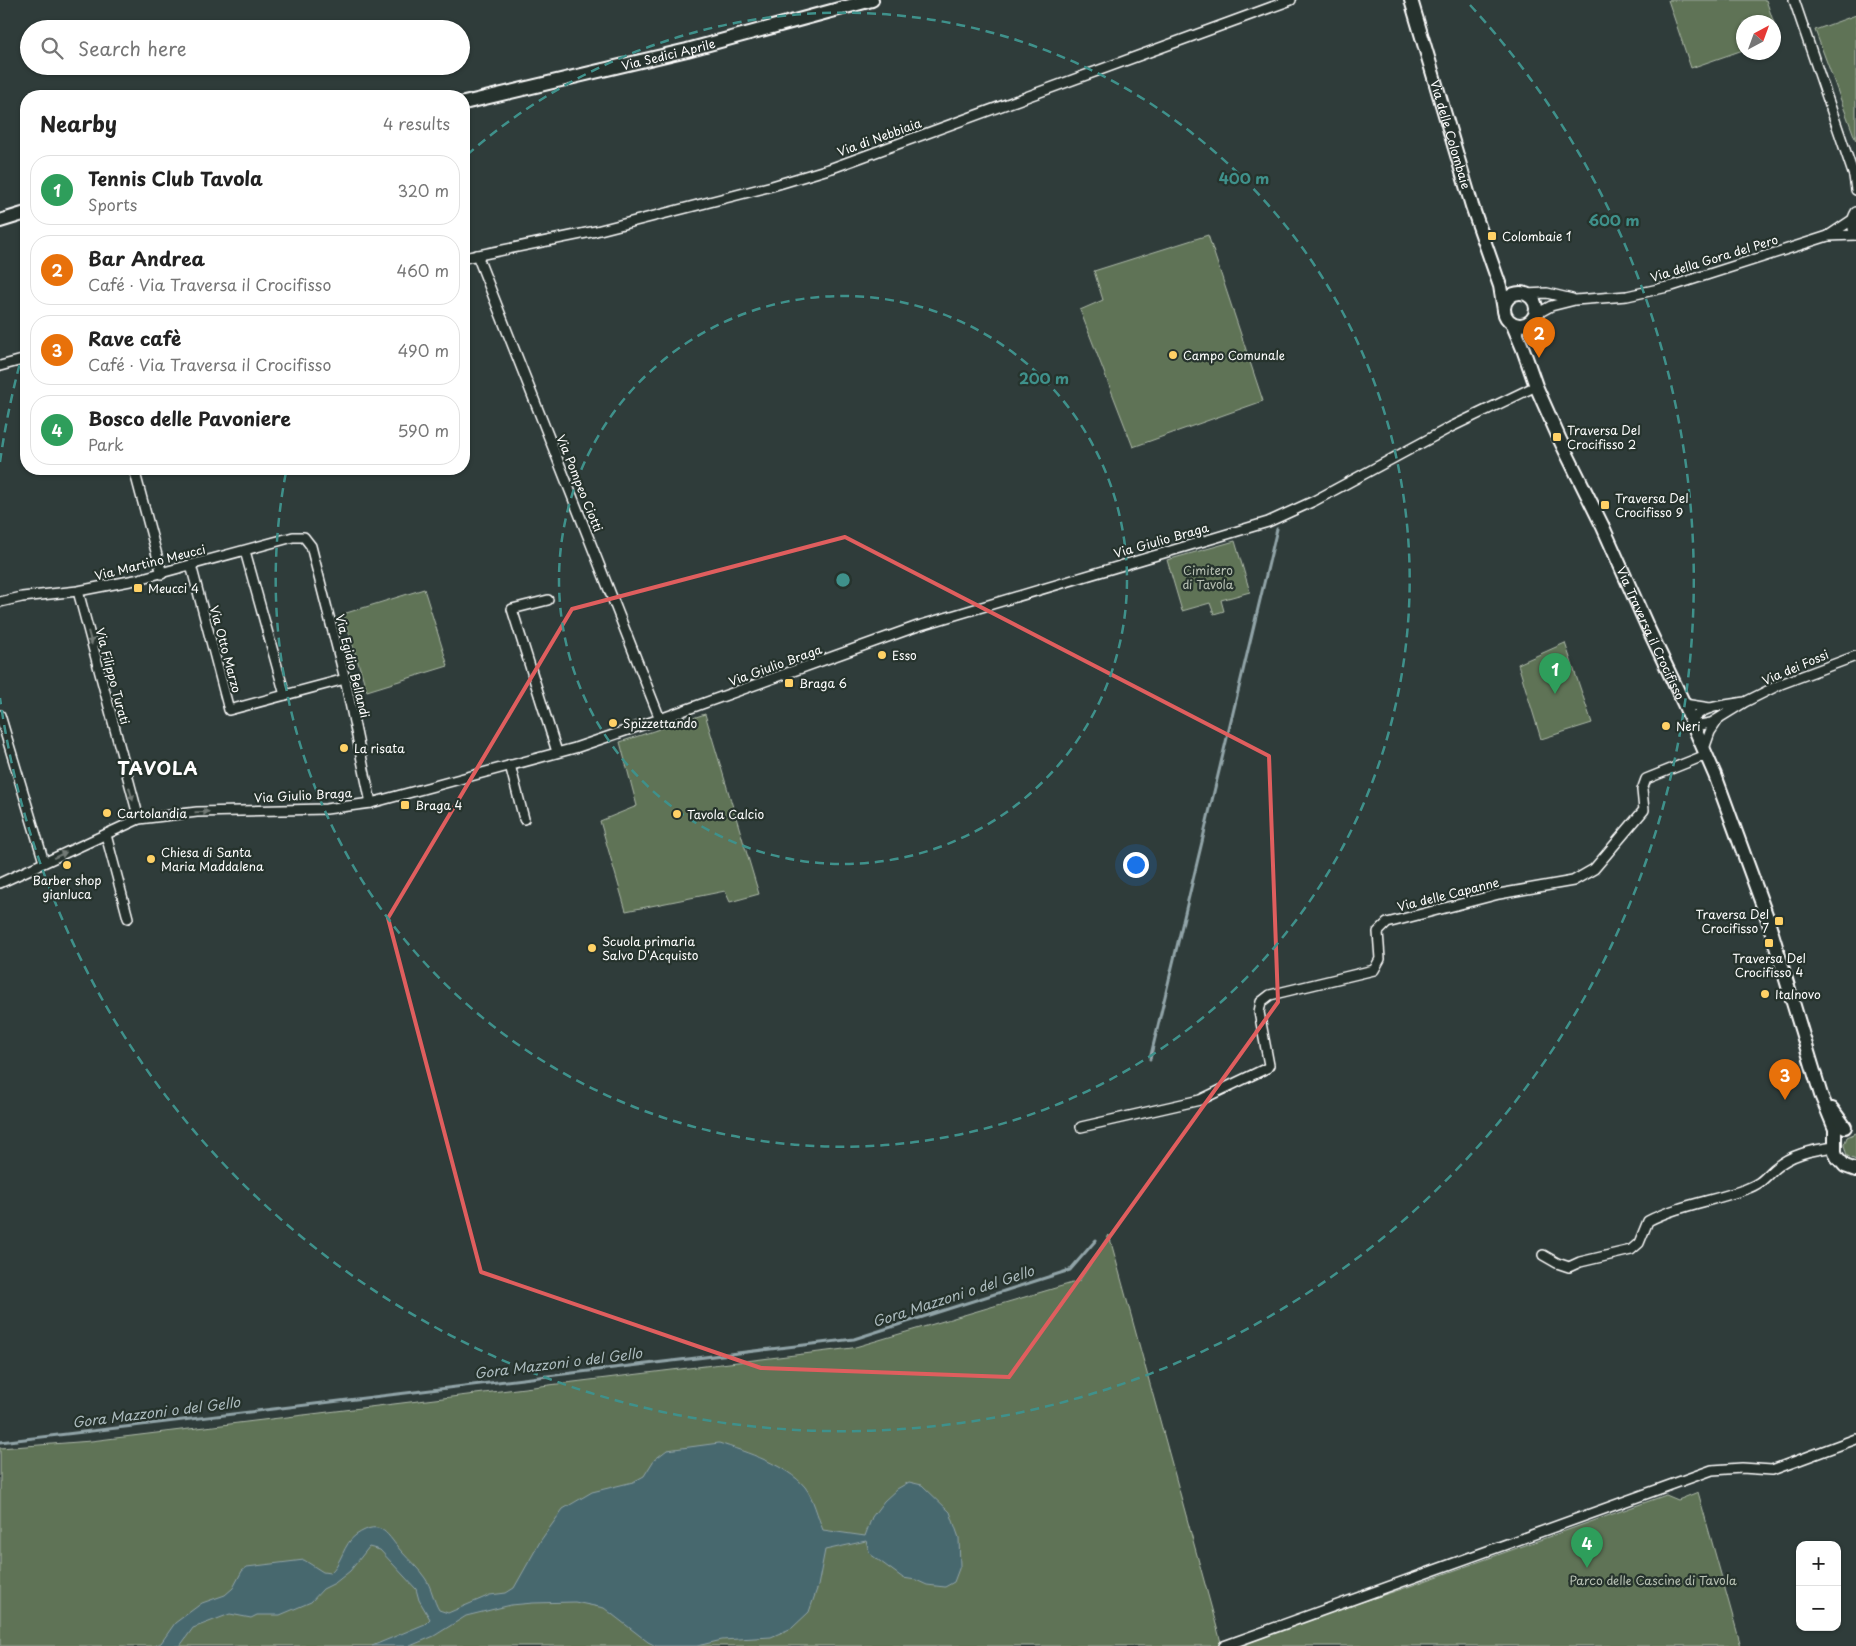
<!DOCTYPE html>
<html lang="en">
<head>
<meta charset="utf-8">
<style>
  :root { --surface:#fff; --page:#f2f2f2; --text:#222; --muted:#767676; --line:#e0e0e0; --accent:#857141 }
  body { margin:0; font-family:"Playpen Sans",sans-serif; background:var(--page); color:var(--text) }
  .controls { position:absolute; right:15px; bottom:15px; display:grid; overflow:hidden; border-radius:10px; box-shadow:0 1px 4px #0004 }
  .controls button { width:45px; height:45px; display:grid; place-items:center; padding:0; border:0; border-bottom:1px solid var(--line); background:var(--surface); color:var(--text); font:25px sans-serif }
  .compass { position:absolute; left:1736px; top:15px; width:45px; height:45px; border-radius:50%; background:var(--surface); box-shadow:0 1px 4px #0004; rotate:41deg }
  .you { position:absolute; left:1135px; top:864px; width:18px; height:18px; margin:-12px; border:4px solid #fff; border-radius:50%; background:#1a73e8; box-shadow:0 0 0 8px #1a73e833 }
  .badge { display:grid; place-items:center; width:32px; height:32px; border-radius:50%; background:var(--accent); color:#fff; font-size:16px; font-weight:700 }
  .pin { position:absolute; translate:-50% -41px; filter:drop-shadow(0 1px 2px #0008) }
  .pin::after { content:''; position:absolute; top:26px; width:18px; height:15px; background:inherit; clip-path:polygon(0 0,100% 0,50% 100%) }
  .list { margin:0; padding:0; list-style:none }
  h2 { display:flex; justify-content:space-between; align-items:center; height:65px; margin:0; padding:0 20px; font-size:21px }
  h2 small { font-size:16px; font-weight:400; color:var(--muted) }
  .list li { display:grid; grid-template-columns:32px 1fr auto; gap:15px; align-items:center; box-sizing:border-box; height:70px; margin:0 10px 10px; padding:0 10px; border:1px solid var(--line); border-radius:20px }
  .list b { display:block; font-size:19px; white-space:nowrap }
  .list p { margin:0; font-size:16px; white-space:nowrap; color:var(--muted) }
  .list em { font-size:16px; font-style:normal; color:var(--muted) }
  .icon { flex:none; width:28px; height:28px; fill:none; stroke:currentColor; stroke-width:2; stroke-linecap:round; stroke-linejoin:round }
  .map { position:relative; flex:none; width:1856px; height:1646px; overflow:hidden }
  .search { position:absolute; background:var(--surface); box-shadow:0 1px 4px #0004; left:20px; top:20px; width:450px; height:55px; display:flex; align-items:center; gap:12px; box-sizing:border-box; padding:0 18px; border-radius:28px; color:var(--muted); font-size:19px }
  .panel { position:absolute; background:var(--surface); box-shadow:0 1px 4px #0004; left:20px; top:90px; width:450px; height:385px; border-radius:20px }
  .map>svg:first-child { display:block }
</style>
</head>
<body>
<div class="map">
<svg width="1856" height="1646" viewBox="0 0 1856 1646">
  <rect width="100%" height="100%" fill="#2f3c3a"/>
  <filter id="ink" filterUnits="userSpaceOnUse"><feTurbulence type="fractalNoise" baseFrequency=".02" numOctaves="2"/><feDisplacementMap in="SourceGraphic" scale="10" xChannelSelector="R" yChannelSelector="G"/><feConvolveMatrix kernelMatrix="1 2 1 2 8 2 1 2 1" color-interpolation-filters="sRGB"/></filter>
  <g filter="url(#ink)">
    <g fill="#5e7356" stroke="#aeb9aa">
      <polygon points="1668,0 1766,0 1779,38 1774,40 1774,22 1744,22 1743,50 1691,68"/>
      <polygon points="1856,15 1856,141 1815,30"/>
      <polygon points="1208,235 1263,401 1133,447 1080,310 1103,300 1094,271"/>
      <polygon points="1235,541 1250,592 1221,600 1224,611 1214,614 1210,603 1182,611 1167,560"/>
      <polygon points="424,589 448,666 367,691 343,614"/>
      <polygon points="1565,643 1592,723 1541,739 1518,664"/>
      <polygon points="705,714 759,894 730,902 725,891 626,911 600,821 637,806 620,742"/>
      <polygon points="1856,1133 1856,1160 1847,1156 1844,1145 1847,1137"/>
      <polygon points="1109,1235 1222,1646 0,1646 0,1448 91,1441 852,1348 1079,1281"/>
      <polygon points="1698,1492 1741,1646 1224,1646 1402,1589 1666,1495 1678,1500"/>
    </g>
    <path fill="#47676e" stroke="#91a4a8" d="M 719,1443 C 746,1452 787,1465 805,1487 C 813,1497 818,1518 823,1530 L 865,1536 L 872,1517 L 884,1501 L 897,1489 L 909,1482 L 922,1485 L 950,1512 L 959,1538 L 960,1566 L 954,1582 L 945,1587 L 927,1585 L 916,1580 L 903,1578 L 870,1554 L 866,1541 L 825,1550 L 818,1586 L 809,1612 L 792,1628 L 771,1637 L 722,1640 L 697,1646 L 656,1646 L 648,1642 L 604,1608 L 575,1602 L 533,1603 L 511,1605 L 466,1616 L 434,1636 L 410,1646 L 372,1646 L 425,1624 L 430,1619 L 419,1600 L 416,1589 L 380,1550 L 369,1547 L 350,1571 L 335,1583 L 323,1589 L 311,1602 L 280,1615 L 257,1615 L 251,1618 L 230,1614 L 193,1628 L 180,1646 L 154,1646 L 161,1643 L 175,1623 L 202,1603 L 225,1595 L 233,1588 L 242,1571 L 247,1567 L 304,1560 L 323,1572 L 330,1573 C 342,1563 343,1544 356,1535 C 383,1517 387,1536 402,1552 C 410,1561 419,1569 425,1578 C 432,1588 433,1600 439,1610 L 448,1613 L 490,1595 L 506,1593 L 514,1588 L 541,1540 L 563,1509 L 592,1492 L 633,1482 L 644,1476 L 654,1460 L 667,1450 Z"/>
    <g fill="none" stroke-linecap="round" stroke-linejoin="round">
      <g stroke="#91a4a8" stroke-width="3">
        <polyline points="1150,1059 1277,529"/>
        <polyline points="0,1442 854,1339 1070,1270 1096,1240"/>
      </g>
      <defs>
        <g id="street">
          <polyline points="1794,0 1854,176 1856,190"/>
          <path d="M 1856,212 C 1851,220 1851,227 1856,235"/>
          <polyline points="1828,236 1856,235"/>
          <polyline points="477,255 660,719"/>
          <polyline points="464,258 596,231 772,186 832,168 1291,0"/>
          <polyline points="1525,294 1547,293 1572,299"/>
          <polyline points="1532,320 1540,312 1551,306 1575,300 1627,296 1672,286 1828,236 1852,220"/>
          <polyline points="0,366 26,359"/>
          <polyline points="134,469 162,574"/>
          <polyline points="245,551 285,695"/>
          <polyline points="191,565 229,710 345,679"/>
          <polyline points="78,591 139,819"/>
          <polyline points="548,600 512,609 557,752"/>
          <polyline points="0,602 22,597 78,591 135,580 293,537 304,537 311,546 345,679 371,803"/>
          <path d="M 1745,702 C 1727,705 1701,705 1691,722 L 1700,725 L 1711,723 L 1745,702 L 1781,684 L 1856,656"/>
          <polyline points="1684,704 1710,708"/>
          <polyline points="0,715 44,862"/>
          <polyline points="1704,749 1710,732 1718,720"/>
          <polyline points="510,765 524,819"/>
          <polyline points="106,835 128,918"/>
          <polyline points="0,883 139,819 197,812 326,809 371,803 575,748 660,719 918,626 1268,522 1314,501 1451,427 1536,386"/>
          <polyline points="1081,1127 1200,1100 1267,1068 1269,1065 1259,1012 1261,1002 1270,995 1374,970 1380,959 1378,932 1387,923 1499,894 1573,881 1594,869 1644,810 1642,790 1646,779 1706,755"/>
          <path d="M 1543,1255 L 1557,1263 L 1569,1267 L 1580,1262 L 1631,1250 L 1639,1243 L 1648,1221 C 1679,1205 1714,1201 1746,1189 C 1762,1183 1763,1179 1774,1169 C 1791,1154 1812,1150 1834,1147"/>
          <polyline points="1224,1646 1712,1470 1742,1468 1772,1470 1856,1439"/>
        </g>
        <g id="secondary">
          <path id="s1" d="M 1411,0 L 1472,206 L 1500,286 L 1504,310"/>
          <path id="s2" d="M 464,103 L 687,50 L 872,0"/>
          <polyline points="0,221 26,213"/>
          <circle cx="1520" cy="309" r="16"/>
          <path id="s3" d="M 1512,323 L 1523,349 L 1536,386 L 1560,440 L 1603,527 L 1647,626 L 1684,704 L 1715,775 L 1768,920 L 1821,1095 L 1835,1129 L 1835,1152 L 1837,1157 L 1845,1166 L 1856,1170"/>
          <polyline points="1832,1109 1845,1127"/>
        </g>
      </defs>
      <use href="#street" stroke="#fff" stroke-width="12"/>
      <use href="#secondary" stroke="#fff" stroke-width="16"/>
      <use href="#street" stroke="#26332d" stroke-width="9"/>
      <use href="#secondary" stroke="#26332d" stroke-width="12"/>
    </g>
    <defs><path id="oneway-solid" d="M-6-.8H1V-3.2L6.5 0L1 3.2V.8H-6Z" transform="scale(1.25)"/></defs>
    <g fill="#727a76">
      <use href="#oneway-solid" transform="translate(90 638) rotate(75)"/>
      <use href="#oneway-solid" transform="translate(131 794) rotate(74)"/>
      <use href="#oneway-solid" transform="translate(202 812) rotate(-2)"/>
      <use href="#oneway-solid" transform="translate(60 855) rotate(-24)"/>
    </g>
  </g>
  <path fill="none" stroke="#e05e5e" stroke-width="4" stroke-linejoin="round" d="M 845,537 L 1269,756 L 1278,1002 L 1009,1377 L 761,1368 L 481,1272 L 388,918 L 572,609 Z"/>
  <g fill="none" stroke="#3f918b" stroke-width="2.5" stroke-dasharray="9 6">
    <circle cx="843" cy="580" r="284"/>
    <path d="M467 155A567 567 0 1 1 286 472"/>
    <path d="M0 462A851 851 0 0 1 25 345M1470 5A851 851 0 1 1 0 698"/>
  </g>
  <g fill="#ffd166" stroke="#26332d" stroke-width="2">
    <rect x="1487" y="231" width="10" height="10" rx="2.5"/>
    <circle cx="1173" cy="355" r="5"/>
    <rect x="1552" y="432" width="10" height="10" rx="2.5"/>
    <rect x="1600" y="500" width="10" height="10" rx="2.5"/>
    <rect x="133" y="583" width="10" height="10" rx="2.5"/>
    <circle cx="882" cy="655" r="5"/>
    <rect x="784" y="678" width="10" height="10" rx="2.5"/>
    <circle cx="613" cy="723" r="5"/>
    <circle cx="1666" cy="726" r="5"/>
    <circle cx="344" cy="748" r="5"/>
    <rect x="400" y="800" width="10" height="10" rx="2.5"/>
    <circle cx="107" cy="813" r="5"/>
    <circle cx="677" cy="814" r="5"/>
    <circle cx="151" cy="859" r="5"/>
    <circle cx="67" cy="865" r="5"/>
    <rect x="1774" y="916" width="10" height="10" rx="2.5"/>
    <rect x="1764" y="938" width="10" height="10" rx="2.5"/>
    <circle cx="592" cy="948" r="5"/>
    <circle cx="1765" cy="994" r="5"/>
  </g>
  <g text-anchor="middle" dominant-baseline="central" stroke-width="4.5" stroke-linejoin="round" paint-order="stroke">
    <g font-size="12" fill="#fff" stroke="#26332d">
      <text stroke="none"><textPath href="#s2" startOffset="210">Via Sedici Aprile</textPath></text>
      <text stroke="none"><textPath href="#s1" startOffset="140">Via delle Colombaie</textPath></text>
      <text transform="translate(879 137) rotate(-20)">Via di Nebbiaia</text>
      <text transform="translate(1714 258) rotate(-17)">Via della Gora del Pero</text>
      <text transform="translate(580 483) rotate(68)">Via Pompeo Ciotti</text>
      <text transform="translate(1161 540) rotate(-16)">Via Giulio Braga</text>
      <text transform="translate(150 562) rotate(-14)">Via Martino Meucci</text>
      <text stroke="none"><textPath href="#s3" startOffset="340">Via Traversa il Crocifisso</textPath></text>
      <text transform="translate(226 649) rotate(75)">Via Otto Marzo</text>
      <text transform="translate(775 665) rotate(-20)">Via Giulio Braga</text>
      <text transform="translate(353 666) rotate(76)">Via Egidio Bellandi</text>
      <text transform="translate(1795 667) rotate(-23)">Via dei Fossi</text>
      <text transform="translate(113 676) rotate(75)">Via Filippo Turati</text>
      <text transform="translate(303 795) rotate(-3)">Via Giulio Braga</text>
      <text transform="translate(1448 894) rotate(-14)">Via delle Capanne</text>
    </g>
    <g font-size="12" fill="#fff" stroke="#26332d" text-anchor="start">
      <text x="1502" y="236">Colombaie 1</text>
      <text x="1183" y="355">Campo Comunale</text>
      <text x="1567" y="430">Traversa Del<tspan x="1567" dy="14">Crocifisso 2</tspan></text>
      <text x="1615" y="498">Traversa Del<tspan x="1615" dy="14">Crocifisso 9</tspan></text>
      <text x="148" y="588">Meucci 4</text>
      <text x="892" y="655">Esso</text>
      <text x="799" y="683">Braga 6</text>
      <text x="623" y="723">Spizzettando</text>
      <text x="1676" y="726">Neri</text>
      <text x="354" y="748">La risata</text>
      <text x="415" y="805">Braga 4</text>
      <text x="117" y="813">Cartolandia</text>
      <text x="687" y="814">Tavola Calcio</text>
      <text x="161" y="852">Chiesa di Santa<tspan x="161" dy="14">Maria Maddalena</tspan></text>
      <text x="67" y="880" text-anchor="middle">Barber shop<tspan x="67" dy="14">gianluca</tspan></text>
      <text x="1769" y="914" text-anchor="end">Traversa Del<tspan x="1769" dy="14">Crocifisso 7</tspan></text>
      <text x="602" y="941">Scuola primaria<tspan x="602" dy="14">Salvo D'Acquisto</tspan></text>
      <text x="1769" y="958" text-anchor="middle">Traversa Del<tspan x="1769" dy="14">Crocifisso 4</tspan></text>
      <text x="1775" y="994">Italnovo</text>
    </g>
    <g font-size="12" fill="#b7c0b3" stroke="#26332d">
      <text x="1208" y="570">Cimitero<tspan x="1208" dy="14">di Tavola</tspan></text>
      <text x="1653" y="1580">Parco delle Cascine di Tavola</text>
    </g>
    <g font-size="14" font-style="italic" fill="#acbbbe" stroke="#26332d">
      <text transform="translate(953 1296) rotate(-18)">Gora Mazzoni o del Gello</text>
      <text transform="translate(558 1363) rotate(-7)">Gora Mazzoni o del Gello</text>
      <text transform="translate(156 1412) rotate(-7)">Gora Mazzoni o del Gello</text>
    </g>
    <g font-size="18" font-weight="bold" letter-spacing="1" fill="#fff" stroke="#26332d">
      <text x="158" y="767">TAVOLA</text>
    </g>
  </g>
  <circle cx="843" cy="580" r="8" fill="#3f918b" stroke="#26332d" stroke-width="2.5"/>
  <g font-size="15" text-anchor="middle" font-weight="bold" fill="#3f918b" stroke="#26332d" stroke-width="4.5" stroke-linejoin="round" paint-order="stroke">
    <text x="1244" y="184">400 m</text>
    <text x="1614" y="226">600 m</text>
    <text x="1044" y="384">200 m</text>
  </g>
</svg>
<div class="controls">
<button>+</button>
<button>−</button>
</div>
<svg class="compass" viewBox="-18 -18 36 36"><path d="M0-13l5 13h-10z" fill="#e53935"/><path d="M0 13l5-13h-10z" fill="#767676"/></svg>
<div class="you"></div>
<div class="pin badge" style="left:1555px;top:694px;background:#2e9e5b">1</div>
<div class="pin badge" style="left:1539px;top:358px;background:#e8710a">2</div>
<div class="pin badge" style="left:1785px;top:1100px;background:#e8710a">3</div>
<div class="pin badge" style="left:1587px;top:1568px;background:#2e9e5b">4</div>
<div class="search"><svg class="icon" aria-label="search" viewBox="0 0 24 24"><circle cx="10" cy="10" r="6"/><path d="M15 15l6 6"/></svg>Search here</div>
<section class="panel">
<h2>Nearby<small>4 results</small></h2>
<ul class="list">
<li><span class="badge" style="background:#2e9e5b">1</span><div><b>Tennis Club Tavola</b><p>Sports</p></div><em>320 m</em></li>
<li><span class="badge" style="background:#e8710a">2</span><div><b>Bar Andrea</b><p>Café · Via Traversa il Crocifisso</p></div><em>460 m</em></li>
<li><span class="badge" style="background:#e8710a">3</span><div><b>Rave cafè</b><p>Café · Via Traversa il Crocifisso</p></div><em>490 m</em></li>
<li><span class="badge" style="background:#2e9e5b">4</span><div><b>Bosco delle Pavoniere</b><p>Park</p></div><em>590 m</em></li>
</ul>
</section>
</div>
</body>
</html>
